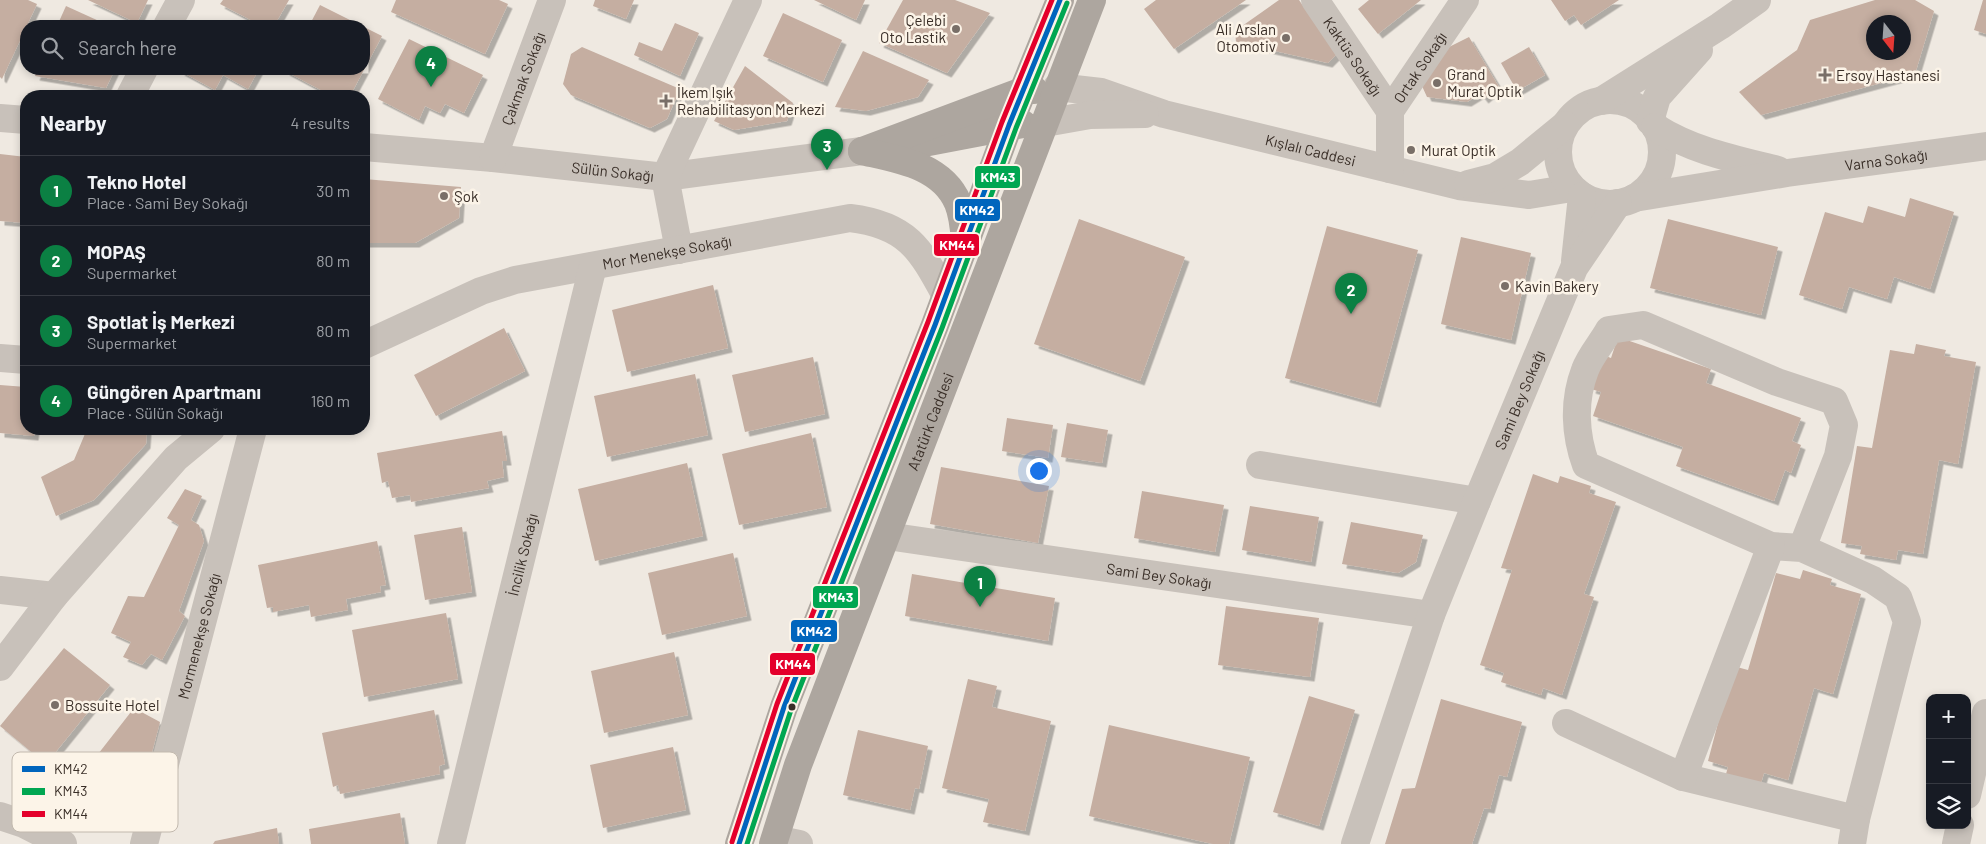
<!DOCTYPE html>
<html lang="en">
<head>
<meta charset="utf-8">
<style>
  :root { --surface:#171b24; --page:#242831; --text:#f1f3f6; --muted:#9ea1a6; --line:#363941; --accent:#0b8043 }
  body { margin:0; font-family:Barlow,sans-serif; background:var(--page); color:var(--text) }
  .controls { position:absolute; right:15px; bottom:15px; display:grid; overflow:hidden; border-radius:10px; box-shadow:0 2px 8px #0003 }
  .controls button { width:45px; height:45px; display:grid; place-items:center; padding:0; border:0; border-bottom:1px solid var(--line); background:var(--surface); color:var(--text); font:25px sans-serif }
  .compass { position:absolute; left:1866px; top:15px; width:45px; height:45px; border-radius:50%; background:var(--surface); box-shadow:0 2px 8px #0003; rotate:163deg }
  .you { position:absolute; left:1038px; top:470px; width:18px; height:18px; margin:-12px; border:4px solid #fff; border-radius:50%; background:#1a73e8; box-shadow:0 0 0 8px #1a73e833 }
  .badge { display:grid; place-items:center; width:32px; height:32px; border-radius:50%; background:var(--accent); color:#fff; font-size:16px; font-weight:700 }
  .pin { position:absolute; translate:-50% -41px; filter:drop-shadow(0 1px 2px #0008) }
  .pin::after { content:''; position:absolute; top:26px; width:18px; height:15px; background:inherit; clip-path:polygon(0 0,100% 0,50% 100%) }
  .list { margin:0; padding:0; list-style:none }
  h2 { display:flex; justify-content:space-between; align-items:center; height:65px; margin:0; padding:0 20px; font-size:21px }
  h2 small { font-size:16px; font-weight:400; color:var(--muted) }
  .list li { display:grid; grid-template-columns:32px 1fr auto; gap:15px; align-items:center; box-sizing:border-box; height:70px; padding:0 20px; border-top:1px solid var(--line) }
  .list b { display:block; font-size:19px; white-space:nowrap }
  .list p { margin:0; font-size:16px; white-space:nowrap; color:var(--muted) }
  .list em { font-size:16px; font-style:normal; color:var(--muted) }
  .icon { flex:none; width:28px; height:28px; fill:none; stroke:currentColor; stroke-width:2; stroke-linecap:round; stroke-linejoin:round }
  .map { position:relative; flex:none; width:1986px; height:844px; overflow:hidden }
  .search { position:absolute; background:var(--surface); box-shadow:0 2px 8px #0003; left:20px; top:20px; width:350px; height:55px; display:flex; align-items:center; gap:12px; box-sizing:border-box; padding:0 18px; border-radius:20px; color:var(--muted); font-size:19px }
  .panel { position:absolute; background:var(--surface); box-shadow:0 2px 8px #0003; left:20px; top:90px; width:350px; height:345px; border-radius:20px }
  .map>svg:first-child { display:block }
</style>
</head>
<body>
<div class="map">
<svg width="1986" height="844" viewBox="0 0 1986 844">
  <defs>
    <filter id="shadow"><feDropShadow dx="4.5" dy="4.5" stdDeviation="0" flood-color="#0004"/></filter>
  </defs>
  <rect width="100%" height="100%" fill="#efe9e1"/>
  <g fill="#c5aea1" fill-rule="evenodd" filter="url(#shadow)">
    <polygon points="0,0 28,0 37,4 2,79 0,77"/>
    <polygon points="88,0 148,0 137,23"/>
    <polygon points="223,0 289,0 274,26 262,26 220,4"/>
    <polygon points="396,0 499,0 508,4 485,54 391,12"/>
    <polygon points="595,0 634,0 626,19 593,6"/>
    <polygon points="814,0 865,0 856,20"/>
    <polygon points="903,0 955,0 990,13 947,73 879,43"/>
    <polygon points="1156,0 1246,0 1174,49 1144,9"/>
    <polygon points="1279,0 1299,0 1336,55 1328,63 1236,42 1235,31"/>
    <polygon points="1369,0 1421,0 1378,34 1358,9"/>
    <polygon points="1551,0 1619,0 1581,25 1574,15 1565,21"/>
    <path d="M 1875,0 L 1915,0 L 1934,11 L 1915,74 L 1761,115 L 1739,92 L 1797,50 L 1810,20 ZM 1874,22 L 1904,22 L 1904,52 L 1874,52 Z"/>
    <polygon points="1983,0 1986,0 1986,34 1974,30"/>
    <polygon points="320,5 362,26 309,26"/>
    <polygon points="66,6 110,26 57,26"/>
    <polygon points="783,13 842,40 823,82 763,56"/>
    <polygon points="209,20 220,26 206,26"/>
    <polygon points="675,23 699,33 680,76 634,55 639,42 662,51"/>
    <polygon points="364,27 382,36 350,96 332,96 285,71 286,69 364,69"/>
    <polygon points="1469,37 1499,87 1484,99 1480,94 1467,102 1427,97 1422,86 1447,48"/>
    <polygon points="409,39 483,75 464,113 445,104 440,113 425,106 419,120 378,99"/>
    <polygon points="582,47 680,89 667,119 650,128 571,95 563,84 571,54"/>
    <polygon points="1529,47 1545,75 1517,91 1501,63"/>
    <polygon points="863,51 929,80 918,97 866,111 835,107"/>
    <polygon points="745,66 793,103 787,121 734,130 714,121"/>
    <polygon points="38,69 115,69 106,88 35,76"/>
    <polygon points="182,69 259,69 248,89 223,75 215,90 180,71"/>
    <polygon points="0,154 26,157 26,223 0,221"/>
    <polygon points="364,179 461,187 459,218 415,243 364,243"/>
    <polygon points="1910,198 1954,212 1930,289 1894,277 1887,299 1849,287 1842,309 1799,295 1825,212 1863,223 1868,206 1905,217"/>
    <polygon points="1079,219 1185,257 1140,381 1034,344"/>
    <polygon points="1668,219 1778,247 1761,315 1650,288"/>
    <polygon points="1327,226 1418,250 1376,403 1285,378"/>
    <polygon points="1461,237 1531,253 1511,340 1441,324"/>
    <polygon points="713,285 728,348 627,372 612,310"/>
    <polygon points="504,328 525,371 436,416 414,375"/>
    <polygon points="1618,337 1711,369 1706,383 1801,418 1792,441 1801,445 1791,473 1785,470 1774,501 1676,466 1683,447 1593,416 1601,392 1591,389 1603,355 1611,358"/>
    <polygon points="1916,344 1946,350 1944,356 1976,362 1958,464 1939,460 1923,554 1898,550 1896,560 1860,554 1862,546 1841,543 1857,446 1872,448 1890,350 1914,354"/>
    <polygon points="813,357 825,414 745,432 732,375"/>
    <polygon points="695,374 708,435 607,457 594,396"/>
    <polygon points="0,385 26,387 26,429 35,429 34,436 0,433"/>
    <polygon points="1007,418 1053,425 1048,458 1002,451"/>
    <polygon points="1067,423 1108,430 1102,463 1061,457"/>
    <polygon points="87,429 147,429 146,444 94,500 56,516 41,477 74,460"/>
    <polygon points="502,431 507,461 502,461 504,477 487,481 489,488 411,502 410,495 392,498 388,481 382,483 377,453"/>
    <polygon points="811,433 827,507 739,525 722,454"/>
    <polygon points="687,463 703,536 595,561 578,489"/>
    <polygon points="941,467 1049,486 1038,543 930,524"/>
    <polygon points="1533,474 1558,483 1560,476 1591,486 1589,493 1616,502 1584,594 1594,597 1562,695 1543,688 1541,695 1501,682 1504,673 1480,665 1512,570 1501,568"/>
    <polygon points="185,489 202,496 191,520 199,525 204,541 179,611 185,616 162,660 151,654 142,665 123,657 131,642 111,633 128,596 144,597 179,525 167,518"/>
    <polygon points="1142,491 1224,505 1215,552 1134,538"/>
    <polygon points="1250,506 1319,517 1311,562 1242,550"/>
    <polygon points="1351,522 1423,535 1416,562 1398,573 1342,564"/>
    <polygon points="462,527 472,592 425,600 414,535"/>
    <polygon points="377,541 386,585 380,586 381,592 346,599 348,610 311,617 309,605 273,612 273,607 267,608 258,565"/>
    <polygon points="733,553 747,616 662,635 648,573"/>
    <polygon points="1803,570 1832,579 1830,585 1861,594 1833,694 1814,688 1788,780 1764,773 1761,783 1726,774 1728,767 1708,761 1733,666 1748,670 1776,573 1800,579"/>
    <polygon points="912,574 1055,598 1048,641 905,616"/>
    <polygon points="1226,606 1319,618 1310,677 1218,665"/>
    <polygon points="446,613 458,679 364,697 352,630"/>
    <polygon points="64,648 110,685 46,764 0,726"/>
    <polygon points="674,652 688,715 604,733 591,671"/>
    <polygon points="968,679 997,686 992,707 1051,721 1025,831 983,822 989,799 942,788"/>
    <polygon points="1309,696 1355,710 1319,826 1273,812"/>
    <polygon points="1441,699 1522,722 1507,777 1499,775 1490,809 1484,808 1472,844 1385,844 1402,789 1415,788"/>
    <polygon points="134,708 160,722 147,771 124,803 84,772"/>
    <polygon points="434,710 445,764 439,766 440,774 340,794 338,785 333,787 322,733"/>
    <polygon points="1109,725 1250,757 1229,844 1213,844 1089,816"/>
    <polygon points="858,730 928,746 919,789 915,788 910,810 843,795"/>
    <polygon points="673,747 686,810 603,828 590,765"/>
    <polygon points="400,813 405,844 311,844 309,829"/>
    <polygon points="277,828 279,844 213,844 215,841"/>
  </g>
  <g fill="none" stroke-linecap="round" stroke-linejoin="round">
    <g stroke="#c8c1ba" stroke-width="28">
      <path id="s1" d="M 1315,0 L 1390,111"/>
      <polyline points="167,26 181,0"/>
      <path id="s2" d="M 1057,87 L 1101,92 L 1164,114 L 1459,186 L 1529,195 L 1572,188"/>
      <polyline points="130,96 144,69"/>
      <circle cx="1610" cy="152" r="52"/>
      <polyline points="1601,101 1720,26 1757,0"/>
      <polyline points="0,118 26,120"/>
      <polyline points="1650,121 1657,97 1699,50"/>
      <polyline points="1045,123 1090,115 1145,114"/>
      <path d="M 1655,127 C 1693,151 1734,159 1778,170"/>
      <path id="s3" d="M 364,147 L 493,158 L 665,177 L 862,151"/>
      <path id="s4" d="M 493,158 L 552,0"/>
      <path id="s5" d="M 1390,169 L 1390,111 L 1465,0"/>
      <polyline points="1468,184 1495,177 1520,162 1565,125"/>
      <path id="s6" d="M 1634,198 L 1787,173 L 1986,146"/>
      <polyline points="679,250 665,177 748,0"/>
      <polyline points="1575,261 1582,196"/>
      <path id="s7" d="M 364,345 L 481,291 L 515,280 L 850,218 C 907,225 920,248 946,296"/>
      <polyline points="0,358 26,360"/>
      <polyline points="1260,465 1477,501"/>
      <path id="s8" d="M 887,536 L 1431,615"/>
      <path d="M 1802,548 L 1838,456 L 1844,425 L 1834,401 L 1777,382 L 1643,325 L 1609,330 C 1602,343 1590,356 1585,370 C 1573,401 1575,435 1586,465 L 1771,546 L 1802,548 L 1873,580 L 1898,597 L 1907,622 L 1856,819 L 1852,844"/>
      <polyline points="0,590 54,596"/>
      <polyline points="0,667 54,596 176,458 211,429"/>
      <polyline points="1566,723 1683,777 1856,819"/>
      <polyline points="1683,777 1771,546"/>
      <polyline points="1967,795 1986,713"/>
      <polyline points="0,816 24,824 63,844"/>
      <polyline points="775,839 799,844"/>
      <path id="s9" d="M 144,844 L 253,429"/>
      <path id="s10" d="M 451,844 L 593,266"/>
      <path id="s11" d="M 1355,844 L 1431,615 L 1477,501 L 1574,268 L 1618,203"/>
      <polyline points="1956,844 1960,825"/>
    </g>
    <g stroke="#ada69f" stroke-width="28">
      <polyline points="913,145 1023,124"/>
      <polyline points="862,151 1025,90 1034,90"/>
      <path d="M 862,151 C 897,159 942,165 958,203 C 963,215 964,228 965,241"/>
      <polyline points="739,844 784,707 935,325 1009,125 1060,0"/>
      <path id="s12" d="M 773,844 L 798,765 L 1092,0"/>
    </g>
    <defs>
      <polyline id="bus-1" points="739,844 784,707 935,325 1009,125 1060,0"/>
      <polyline id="bus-2" points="747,844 791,710 942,328 1016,128 1067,3"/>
      <polyline id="bus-3" points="732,842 777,704 928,322 1002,122 1052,0"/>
    </defs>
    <use href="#bus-1" stroke="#fcf4e8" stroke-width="9"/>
    <use href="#bus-2" stroke="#fcf4e8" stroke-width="9"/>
    <use href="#bus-3" stroke="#fcf4e8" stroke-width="9"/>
    <use href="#bus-1" stroke="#0065bd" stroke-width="5"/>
    <use href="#bus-2" stroke="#00a651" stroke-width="5"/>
    <use href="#bus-3" stroke="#e4002b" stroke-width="5"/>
  </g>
  <g fill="#796f68" stroke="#fcf4e8" stroke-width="2">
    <circle cx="956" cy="29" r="5"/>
    <circle cx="1286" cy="38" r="5"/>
    <path d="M1822.5 67.5h5v5h5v5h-5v5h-5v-5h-5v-5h5z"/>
    <circle cx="1437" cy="83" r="5"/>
    <path d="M663.5 93.5h5v5h5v5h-5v5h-5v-5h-5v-5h5z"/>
    <circle cx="1411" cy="150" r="5"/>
    <circle cx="444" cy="196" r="5"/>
    <circle cx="1505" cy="286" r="5"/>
    <circle cx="55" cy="705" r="5"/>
  </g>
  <circle fill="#392e27" stroke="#fcf4e8" stroke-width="2" cx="792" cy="707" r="4.5"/>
  <g text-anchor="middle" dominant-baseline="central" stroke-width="5" stroke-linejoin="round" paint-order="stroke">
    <g font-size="15" fill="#392e27" stroke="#fcf4e8" text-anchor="start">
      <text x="946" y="20" text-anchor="end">Çelebi<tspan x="946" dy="17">Oto Lastik</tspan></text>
      <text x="1276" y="29" text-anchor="end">Ali Arslan<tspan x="1276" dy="17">Otomotiv</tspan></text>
      <text x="1447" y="74">Grand<tspan x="1447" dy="17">Murat Optik</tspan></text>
      <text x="1836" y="75">Ersoy Hastanesi</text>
      <text x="677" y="92">İkem Işık<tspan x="677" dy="17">Rehabilitasyon Merkezi</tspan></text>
      <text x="1421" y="150">Murat Optik</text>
      <text x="454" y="196">Şok</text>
      <text x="1515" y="286">Kavin Bakery</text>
      <text x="65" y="705">Bossuite Hotel</text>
    </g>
    <g font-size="15" fill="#392e27" stroke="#fcf4e8">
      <text stroke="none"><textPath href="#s1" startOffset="68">Kaktüs Sokağı</textPath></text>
      <text stroke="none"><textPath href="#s5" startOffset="111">Ortak Sokağı</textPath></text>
      <text stroke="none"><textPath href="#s4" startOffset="85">Çakmak Sokağı</textPath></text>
      <text stroke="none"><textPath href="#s2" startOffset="262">Kışlalı Caddesi</textPath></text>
      <text stroke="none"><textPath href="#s6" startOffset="255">Varna Sokağı</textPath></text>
      <text stroke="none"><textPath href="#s3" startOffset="250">Sülün Sokağı</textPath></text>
      <text stroke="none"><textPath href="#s7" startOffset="319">Mor Menekşe Sokağı</textPath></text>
      <text stroke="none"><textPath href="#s11" startOffset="474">Sami Bey Sokağı</textPath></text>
      <text stroke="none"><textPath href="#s12" startOffset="451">Atatürk Caddesi</textPath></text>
      <text stroke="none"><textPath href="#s10" startOffset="298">İncilik Sokağı</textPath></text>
      <text stroke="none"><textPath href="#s8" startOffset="275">Sami Bey Sokağı</textPath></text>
      <text stroke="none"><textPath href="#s9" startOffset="215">Mormenekşe Sokağı</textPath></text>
    </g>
  </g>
  <rect x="12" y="752" width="166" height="80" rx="8" fill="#fcf4e8" stroke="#c2b9ae" stroke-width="1"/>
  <rect x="22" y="766" width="23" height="6" fill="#0065bd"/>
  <rect x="22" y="788" width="23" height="7" fill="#00a651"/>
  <rect x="22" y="811" width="23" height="6" fill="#e4002b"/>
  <g font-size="14" fill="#392e27">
    <text x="54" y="774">KM42</text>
    <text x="54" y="796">KM43</text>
    <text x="54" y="819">KM44</text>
  </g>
  <g stroke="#fcf4e8" stroke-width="2">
    <rect x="974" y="165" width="47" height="24" rx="5" fill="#00a651"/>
    <rect x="954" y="198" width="47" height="24" rx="5" fill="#0065bd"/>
    <rect x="933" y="233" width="47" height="24" rx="5" fill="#e4002b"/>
    <rect x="812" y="585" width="47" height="24" rx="5" fill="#00a651"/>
    <rect x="790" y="619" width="48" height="24" rx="5" fill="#0065bd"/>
    <rect x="769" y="652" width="47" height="24" rx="5" fill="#e4002b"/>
  </g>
  <g font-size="14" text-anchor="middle" font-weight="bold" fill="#fff">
    <text x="998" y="182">KM43</text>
    <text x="977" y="215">KM42</text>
    <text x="957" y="250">KM44</text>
    <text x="836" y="602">KM43</text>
    <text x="814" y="636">KM42</text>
    <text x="793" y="669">KM44</text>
  </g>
</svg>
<div class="controls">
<button>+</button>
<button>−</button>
<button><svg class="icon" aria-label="layers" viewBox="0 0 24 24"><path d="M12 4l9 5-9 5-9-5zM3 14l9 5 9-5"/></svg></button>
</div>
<svg class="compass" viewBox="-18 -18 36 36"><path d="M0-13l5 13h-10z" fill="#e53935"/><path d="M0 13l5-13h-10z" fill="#9ea1a6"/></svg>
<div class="you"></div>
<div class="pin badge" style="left:980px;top:607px">1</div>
<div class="pin badge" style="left:1351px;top:314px">2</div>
<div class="pin badge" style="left:827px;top:170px">3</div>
<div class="pin badge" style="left:431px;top:87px">4</div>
<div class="search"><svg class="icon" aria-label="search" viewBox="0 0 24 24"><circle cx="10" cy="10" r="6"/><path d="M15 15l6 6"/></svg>Search here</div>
<section class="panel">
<h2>Nearby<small>4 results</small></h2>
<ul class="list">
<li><span class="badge">1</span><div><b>Tekno Hotel</b><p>Place · Sami Bey Sokağı</p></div><em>30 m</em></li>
<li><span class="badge">2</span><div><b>MOPAŞ</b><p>Supermarket</p></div><em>80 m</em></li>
<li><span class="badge">3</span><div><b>Spotlat İş Merkezi</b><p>Supermarket</p></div><em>80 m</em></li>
<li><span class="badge">4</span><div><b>Güngören Apartmanı</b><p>Place · Sülün Sokağı</p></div><em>160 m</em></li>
</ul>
</section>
</div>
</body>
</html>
